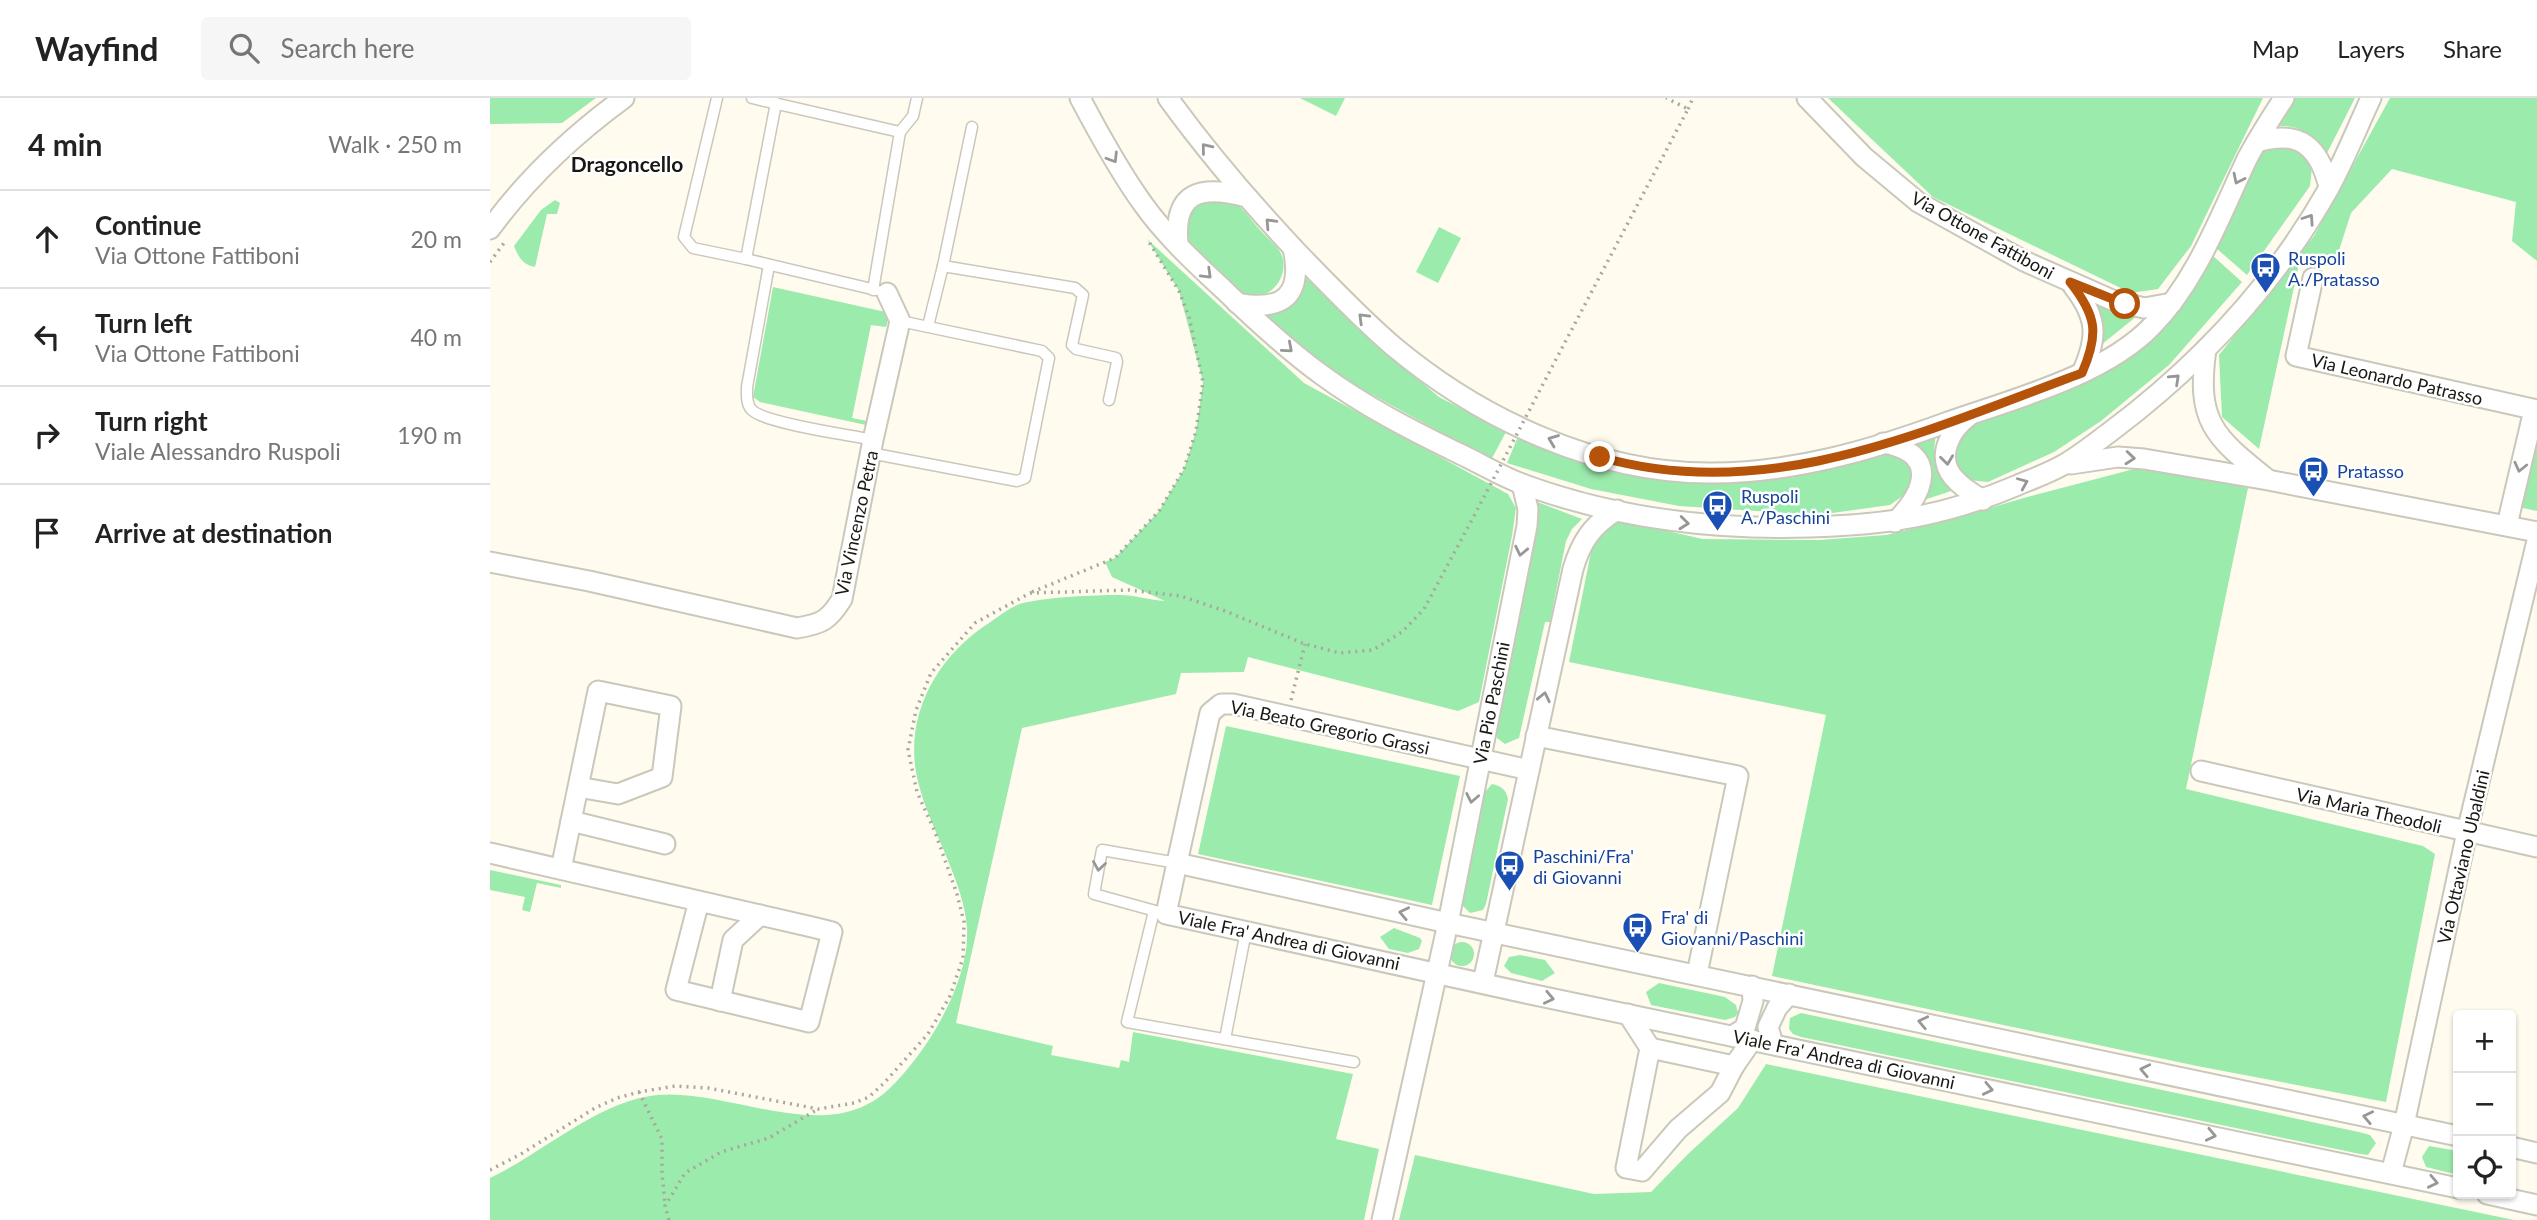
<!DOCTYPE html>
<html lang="en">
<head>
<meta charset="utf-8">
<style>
  :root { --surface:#fff; --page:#f6f6f6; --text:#222; --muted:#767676; --line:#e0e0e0 }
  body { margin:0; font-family:Lato,sans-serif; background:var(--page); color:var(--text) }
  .controls { position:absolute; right:21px; bottom:21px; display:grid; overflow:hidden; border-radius:7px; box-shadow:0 2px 5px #0004 }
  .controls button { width:63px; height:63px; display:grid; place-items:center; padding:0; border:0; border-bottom:2px solid var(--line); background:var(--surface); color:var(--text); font:35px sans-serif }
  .stop { position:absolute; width:21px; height:21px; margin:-16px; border:5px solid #b45309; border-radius:50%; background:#fff }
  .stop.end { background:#b45309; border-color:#fff; box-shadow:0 2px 7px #0008 }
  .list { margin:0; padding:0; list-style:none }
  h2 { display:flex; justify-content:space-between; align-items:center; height:91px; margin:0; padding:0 28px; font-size:30px }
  h2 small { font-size:23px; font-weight:400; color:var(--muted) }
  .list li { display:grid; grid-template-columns:46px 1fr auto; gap:21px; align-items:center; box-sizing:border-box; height:98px; padding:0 28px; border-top:2px solid var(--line) }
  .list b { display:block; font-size:26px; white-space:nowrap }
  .list p { margin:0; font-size:23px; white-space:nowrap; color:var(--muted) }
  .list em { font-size:23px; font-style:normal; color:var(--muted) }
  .icon { flex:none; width:38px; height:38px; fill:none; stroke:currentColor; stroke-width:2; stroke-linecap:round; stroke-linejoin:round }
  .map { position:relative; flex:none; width:2047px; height:1122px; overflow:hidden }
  header { display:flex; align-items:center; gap:42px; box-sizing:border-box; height:98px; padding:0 35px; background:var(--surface); border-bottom:2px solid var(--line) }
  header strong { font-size:33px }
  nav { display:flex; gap:38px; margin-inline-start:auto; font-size:24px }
  .search { width:490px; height:63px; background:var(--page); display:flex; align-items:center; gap:18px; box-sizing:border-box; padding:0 24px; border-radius:7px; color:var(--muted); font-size:26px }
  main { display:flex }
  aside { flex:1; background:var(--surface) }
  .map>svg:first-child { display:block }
</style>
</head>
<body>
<header>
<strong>Wayfind</strong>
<div class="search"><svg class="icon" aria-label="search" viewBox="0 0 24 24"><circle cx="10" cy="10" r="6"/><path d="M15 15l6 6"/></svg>Search here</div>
<nav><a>Map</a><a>Layers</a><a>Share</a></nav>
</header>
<main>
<aside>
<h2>4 min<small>Walk · 250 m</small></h2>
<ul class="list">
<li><svg class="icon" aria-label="ahead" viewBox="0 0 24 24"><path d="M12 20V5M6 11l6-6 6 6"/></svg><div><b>Continue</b><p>Via Ottone Fattiboni</p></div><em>20 m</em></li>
<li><svg class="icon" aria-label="left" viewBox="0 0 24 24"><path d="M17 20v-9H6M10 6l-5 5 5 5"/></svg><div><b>Turn left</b><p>Via Ottone Fattiboni</p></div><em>40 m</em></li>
<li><svg class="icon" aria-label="right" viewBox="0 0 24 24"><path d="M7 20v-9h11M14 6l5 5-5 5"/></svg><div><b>Turn right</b><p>Viale Alessandro Ruspoli</p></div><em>190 m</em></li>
<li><svg class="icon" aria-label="arrive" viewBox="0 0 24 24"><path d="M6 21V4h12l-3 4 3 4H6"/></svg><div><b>Arrive at destination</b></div></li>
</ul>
</aside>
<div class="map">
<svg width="2047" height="1122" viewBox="0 0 2047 1122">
  <rect width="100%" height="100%" fill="#fffcef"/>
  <g fill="#9bebac">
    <polygon points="0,0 106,0 72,25 0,26"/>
    <polygon points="810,0 855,0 846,18"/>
    <polygon points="1338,0 1773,0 1701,148 1668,191 1641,195 1443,99"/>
    <path d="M 1798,0 L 1865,0 L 1835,59 C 1817,34 1812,26 1780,28 Z"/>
    <polygon points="1900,0 2047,0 2047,163 2022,143 2026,104 1902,71 1861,115 1844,168 1809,166 1769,351 1732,319 1729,257 1824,138"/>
    <polygon points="1786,43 1815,56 1822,69 1820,88 1757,177 1726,150 1768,54"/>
    <path d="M 65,102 L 70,105 L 67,116 L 57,116 L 45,169 C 33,167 29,160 24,148 L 51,112 Z"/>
    <path d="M 702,103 C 713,103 730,100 741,103 C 752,107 763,125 771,133 C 778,141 789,149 792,158 C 800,183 775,207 751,196 C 739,190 700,150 694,138 Z"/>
    <polygon points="949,129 971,140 948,185 926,174"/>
    <path d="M 657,141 L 814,285 L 1018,396 L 1026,410 L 1022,438 L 989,604 L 968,613 L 758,559 L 754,574 L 691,575 L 686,596 L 532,630 L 466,925 L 563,948 L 561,957 L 629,970 L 631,962 L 639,964 L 643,934 L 863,976 L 846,1041 L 889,1051 L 874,1122 L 0,1122 L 0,1080 C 53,1055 108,1003 167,997 C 240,990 337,1050 399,991 C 436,956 480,884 477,831 C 475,787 442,734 430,691 C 410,625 443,561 499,525 C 509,518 521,508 533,505 C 559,499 602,497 630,497 C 645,497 660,502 675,503 L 622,479 L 615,464 L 625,460 L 669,413 L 694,371 L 706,333 L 713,284 L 689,193 Z"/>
    <polygon points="1722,157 1752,184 1679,267 1611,323 1564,354 1498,384 1479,382 1464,370 1462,347 1476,326 1638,256"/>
    <polygon points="812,176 884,244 949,299 1016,334 1001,362 861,285 801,243 768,214"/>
    <polygon points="283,189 400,215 396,229 381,227 362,320 377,323 376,327 270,304 263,299"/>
    <polygon points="1602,201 1647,214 1647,218 1611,247"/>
    <polygon points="2047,324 2047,413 2028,409"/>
    <path d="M 1446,336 C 1442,359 1444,378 1464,392 L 1431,403 L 1414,344 Z"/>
    <polygon points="1027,341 1139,373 1203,381 1301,380 1368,361 1388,353 1409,358 1418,366 1422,375 1419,389 1414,397 1400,407 1328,417 1189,408 1101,391 1017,365"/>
    <polygon points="1644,371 1709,380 1758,390 1696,691 1933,748 1945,756 1896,1004 1707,968 1282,878 1336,617 1079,564 1103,444 1128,422 1213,441 1329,442 1396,437 1460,422 1530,401"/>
    <polygon points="1042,402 1092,421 1082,431 1076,443 1060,524 1055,524 1029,640 1015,646 1007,640 1006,633 1028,531 1024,530"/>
    <polygon points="736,628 970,678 942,807 708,756"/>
    <path d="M 1002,686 C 1011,688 1016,691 1018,701 L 996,806 L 993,812 L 980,815 L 971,806 L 993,696 Z"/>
    <polygon points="0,772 71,787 71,790 47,785 40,814 32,812 35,799 0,792"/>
    <polygon points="904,830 930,840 932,843 929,851 918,855 899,851 890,839"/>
    <circle cx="972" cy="856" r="12"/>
    <polygon points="1030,857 1055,862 1065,875 1052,883 1021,875 1014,868 1019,859"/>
    <polygon points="1169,885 1235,899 1246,907 1248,915 1245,919 1235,922 1161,907 1156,894"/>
    <polygon points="1311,915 1869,1034 1880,1037 1886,1045 1878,1057 1870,1056 1311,939 1303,936 1299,931 1300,920"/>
    <polygon points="1276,966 2024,1122 909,1122 925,1057 1104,1096 1161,1094 1198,1056 1248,1010"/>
    <polygon points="1939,1048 1968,1053 1968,1077 1936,1069 1932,1059"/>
  </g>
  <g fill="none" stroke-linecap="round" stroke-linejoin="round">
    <defs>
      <g id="lane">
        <polyline points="227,0 194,139 203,150 256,161"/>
        <polyline points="262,0 410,34 383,192"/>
        <polyline points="286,5 256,161 386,192"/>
        <polyline points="410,34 423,18 427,0"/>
        <path d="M 279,167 L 257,289 C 257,296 256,305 261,311 C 271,325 361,337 383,342"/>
        <polyline points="453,168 482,29"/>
        <polyline points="438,228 453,168 585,190 593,197 582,247 586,251 626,260 627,264 619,302"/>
        <polyline points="380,355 527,383 535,380 559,260 552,253 410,223"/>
        <polyline points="664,813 637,924 864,964"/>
        <polyline points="669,814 604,796 612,752 687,765"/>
        <polyline points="735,941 756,833"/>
      </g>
      <g id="street">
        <path d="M 590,0 C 609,36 629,73 653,106 C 675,137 705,165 732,190 C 764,221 796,251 832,277 C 874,308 921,332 968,355 C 990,365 1012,379 1035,387 C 1126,420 1222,432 1319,429 C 1397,427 1455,418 1528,387 C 1542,381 1559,375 1573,367 C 1589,358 1605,345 1620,334 C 1708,268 1785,186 1839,90 C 1855,61 1867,30 1881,0"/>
        <path d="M 678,0 C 717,54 760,104 806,153 C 837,185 869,219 903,248 C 990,321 1107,376 1222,375 C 1303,375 1382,352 1458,324 C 1523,301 1614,278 1662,228 C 1707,182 1730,118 1757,61 C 1768,40 1781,20 1794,0"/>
        <polyline points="1317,0 1374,59 1428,104 1534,163 1622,202 1654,210 1682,205"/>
        <path d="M 1767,44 C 1810,31 1829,49 1839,89"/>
        <path d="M 0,131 C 38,79 82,38 134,0"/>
        <path d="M 688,146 C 683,92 712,87 757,99"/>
        <polyline points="1823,180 1806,258 2047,312"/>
        <path d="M 1583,188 C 1608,220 1608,239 1592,275"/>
        <path d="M 747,205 C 794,214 813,197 803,150"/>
        <path d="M 1716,251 C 1706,323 1723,338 1777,381"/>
        <path d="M 1479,318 C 1469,325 1462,334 1458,345 C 1447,373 1471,389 1493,402"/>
        <path d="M 1393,345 C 1449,355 1436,393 1405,424"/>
        <polyline points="1581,366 1628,359 1654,361 1778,382 2047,434"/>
        <polyline points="2017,427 2044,312"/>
        <path d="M 0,464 L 99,483 L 307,530 C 332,526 339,522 352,501 L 383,342 L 410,223 L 397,195"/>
        <polyline points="1046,638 1248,678 1207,876"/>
        <polyline points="1711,673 2047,749"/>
        <polyline points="81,723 175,746"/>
        <polyline points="0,755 322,829 342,834 319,924 186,892 209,803"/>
        <polyline points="687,765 720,615 731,606 743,606 1039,672"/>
        <polyline points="71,771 108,593 181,608 172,679 128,696 88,689"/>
        <path d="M 993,884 L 1083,471 C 1091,444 1102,427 1127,412"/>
        <polyline points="230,903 243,842 270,817"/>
        <polyline points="1138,916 1160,950 1136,1070 1152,1073 1188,1031 1230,995 1244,968 1262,942"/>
        <polyline points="1242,938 1255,930 1263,903 1262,888"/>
        <polyline points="1283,946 1278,929 1287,910 1299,896"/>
        <polyline points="1160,950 1244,968"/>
        <polyline points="1968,1038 958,825 687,765 676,816 1040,896 1968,1090"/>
        <polyline points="2021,1049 2047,1055"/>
        <polyline points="1901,1075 1914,1027 1977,734 2047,443"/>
        <polyline points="1997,1096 2047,1107"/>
        <polyline points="892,1122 958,825 1037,428 1038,411 1032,386"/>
      </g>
    </defs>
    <use href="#lane" stroke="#cac7bb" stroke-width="13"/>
    <use href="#street" stroke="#cac7bb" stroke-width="23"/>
    <g stroke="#a9a79d" stroke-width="3.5" stroke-dasharray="2 5" stroke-linecap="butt">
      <polyline points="1198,11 1203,0"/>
      <polyline points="0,164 14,145"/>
      <polyline points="1062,269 1198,11 1176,0"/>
      <polyline points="542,494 625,460 669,413 694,371 706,333 713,284 699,219 689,193 659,144"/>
      <polyline points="801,602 815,546"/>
      <polyline points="149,994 172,1041 172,1075 175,1106"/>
      <polyline points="0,1072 31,1056 105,1010 127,1000 149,994 185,988 218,990 328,1011 364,1005 379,999 394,985 438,936 460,898 473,860 474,824 467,796 445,734 427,694 418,652 426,612 441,575 485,525 540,495 639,492 691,498 735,513 815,546 850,555 883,552 912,534 934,511 984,418"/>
      <polyline points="179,1122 175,1108 195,1075 231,1054 279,1040 328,1011"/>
    </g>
    <use href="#lane" stroke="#fff" stroke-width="10"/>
    <use href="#street" stroke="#fff" stroke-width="19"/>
    <polyline stroke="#a9a79d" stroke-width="3.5" stroke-dasharray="2 5" stroke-linecap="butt" points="984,418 1062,269"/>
  </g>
  <defs><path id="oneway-chevron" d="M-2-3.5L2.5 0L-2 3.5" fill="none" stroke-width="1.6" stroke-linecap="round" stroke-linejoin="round" transform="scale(1.75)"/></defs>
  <g stroke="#989795">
    <use href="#oneway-chevron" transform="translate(716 50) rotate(-129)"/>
    <use href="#oneway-chevron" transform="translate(623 60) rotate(58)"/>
    <use href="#oneway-chevron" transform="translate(1748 81) rotate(116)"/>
    <use href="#oneway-chevron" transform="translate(1819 121) rotate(-56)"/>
    <use href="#oneway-chevron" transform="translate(780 125) rotate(-133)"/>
    <use href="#oneway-chevron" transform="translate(717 176) rotate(44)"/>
    <use href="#oneway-chevron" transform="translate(873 220) rotate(-136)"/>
    <use href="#oneway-chevron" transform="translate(798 250) rotate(41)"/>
    <use href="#oneway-chevron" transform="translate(1685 281) rotate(-43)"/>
    <use href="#oneway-chevron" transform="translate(1063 342) rotate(-159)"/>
    <use href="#oneway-chevron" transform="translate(1640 360) rotate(5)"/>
    <use href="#oneway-chevron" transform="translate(1457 362) rotate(83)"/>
    <use href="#oneway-chevron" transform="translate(2030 369) rotate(103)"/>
    <use href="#oneway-chevron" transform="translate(1533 385) rotate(-23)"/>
    <use href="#oneway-chevron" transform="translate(1194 425) rotate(6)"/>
    <use href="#oneway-chevron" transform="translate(1031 453) rotate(102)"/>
    <use href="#oneway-chevron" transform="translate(1054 599) rotate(-78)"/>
    <use href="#oneway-chevron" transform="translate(982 700) rotate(101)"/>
    <use href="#oneway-chevron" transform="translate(609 768) rotate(99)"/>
    <use href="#oneway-chevron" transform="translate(914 815) rotate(-168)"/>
    <use href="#oneway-chevron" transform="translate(1059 900) rotate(12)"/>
    <use href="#oneway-chevron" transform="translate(1433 924) rotate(-168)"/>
    <use href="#oneway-chevron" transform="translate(1655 972) rotate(-168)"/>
    <use href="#oneway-chevron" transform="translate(1498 991) rotate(12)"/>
    <use href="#oneway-chevron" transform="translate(1878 1019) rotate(-168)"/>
    <use href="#oneway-chevron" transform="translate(1721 1037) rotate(12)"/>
    <use href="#oneway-chevron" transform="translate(1943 1084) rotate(12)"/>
  </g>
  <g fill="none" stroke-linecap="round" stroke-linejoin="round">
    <path stroke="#b45309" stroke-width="9" d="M 1110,359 C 1279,407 1435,333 1592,275 C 1609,236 1607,218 1580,184 L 1635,206"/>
  </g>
  <defs>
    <symbol id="bus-pin" viewBox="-11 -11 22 30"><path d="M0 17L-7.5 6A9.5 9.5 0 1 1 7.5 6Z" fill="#1a4fb4" stroke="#fff"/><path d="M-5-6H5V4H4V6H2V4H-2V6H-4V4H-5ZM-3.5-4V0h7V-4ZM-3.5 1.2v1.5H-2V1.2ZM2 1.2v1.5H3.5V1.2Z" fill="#fff"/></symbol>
  </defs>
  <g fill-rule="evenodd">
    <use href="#bus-pin" x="1758" y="152" width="35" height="47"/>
    <use href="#bus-pin" x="1806" y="356" width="35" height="47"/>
    <use href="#bus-pin" x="1210" y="390" width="35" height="47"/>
    <use href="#bus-pin" x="1002" y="750" width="35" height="47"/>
    <use href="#bus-pin" x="1130" y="812" width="35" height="47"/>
  </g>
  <g text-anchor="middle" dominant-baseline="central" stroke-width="5" stroke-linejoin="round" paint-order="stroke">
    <g font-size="18" fill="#191814" stroke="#fff">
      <text transform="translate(1493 137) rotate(29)">Via Ottone Fattiboni</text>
      <text transform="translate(1907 281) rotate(13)">Via Leonardo Patrasso</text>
      <text transform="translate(366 425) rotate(-78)">Via Vincenzo Petra</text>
      <text transform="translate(1001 605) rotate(-79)">Via Pio Paschini</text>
      <text transform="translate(840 629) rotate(12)">Via Beato Gregorio Grassi</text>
      <text transform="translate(1879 712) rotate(13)">Via Maria Theodoli</text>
      <text transform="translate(1973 759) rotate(-77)">Via Ottaviano Ubaldini</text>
      <text transform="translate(799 842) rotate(12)">Viale Fra' Andrea di Giovanni</text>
      <text transform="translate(1354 961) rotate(12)">Viale Fra' Andrea di Giovanni</text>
    </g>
    <g font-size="18" fill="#164399" stroke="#fff" text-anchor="start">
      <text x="1798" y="160">Ruspoli<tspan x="1798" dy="21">A./Pratasso</tspan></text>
      <text x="1847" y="373">Pratasso</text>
      <text x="1251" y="398">Ruspoli<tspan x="1251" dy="21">A./Paschini</tspan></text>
      <text x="1043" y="758">Paschini/Fra'<tspan x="1043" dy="21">di Giovanni</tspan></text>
      <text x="1171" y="819">Fra' di<tspan x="1171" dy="21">Giovanni/Paschini</tspan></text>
    </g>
    <g font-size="21" font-weight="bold" fill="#191814" stroke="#fff">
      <text x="137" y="65">Dragoncello</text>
    </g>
  </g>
</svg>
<div class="controls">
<button>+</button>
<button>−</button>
<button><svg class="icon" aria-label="locate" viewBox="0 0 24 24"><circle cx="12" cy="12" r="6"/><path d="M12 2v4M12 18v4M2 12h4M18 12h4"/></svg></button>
</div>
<div class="stop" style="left:1635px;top:206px"></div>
<div class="stop end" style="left:1110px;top:359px"></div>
</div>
</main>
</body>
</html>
